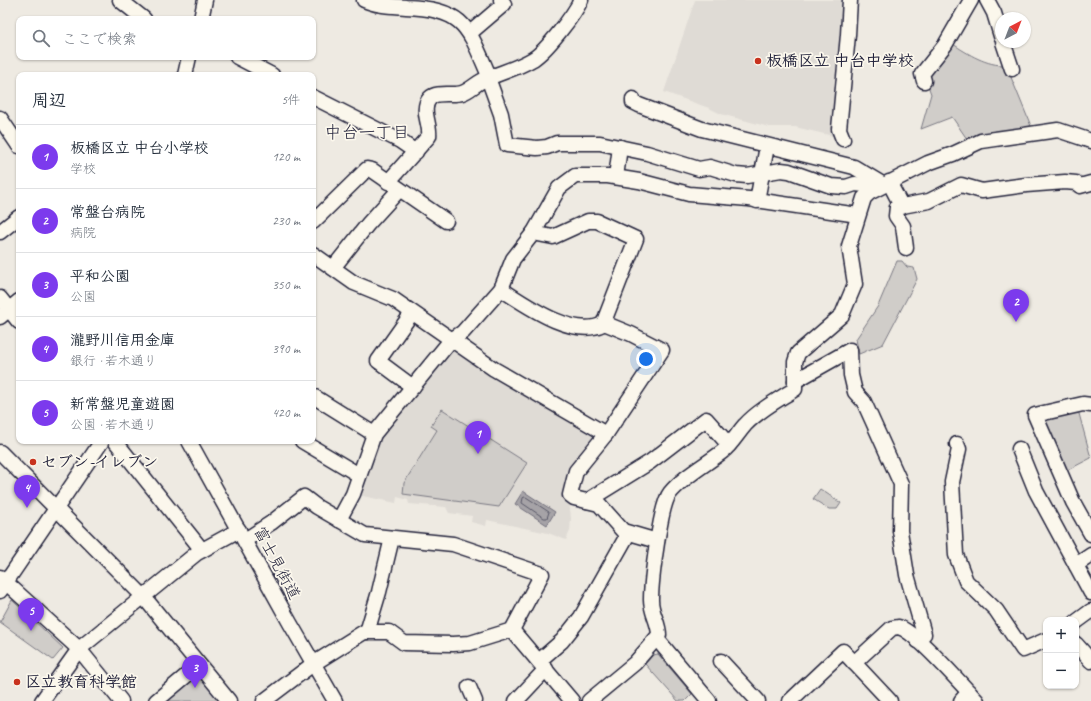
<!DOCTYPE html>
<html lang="ja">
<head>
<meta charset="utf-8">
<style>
  :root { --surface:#fff; --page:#f6f6f7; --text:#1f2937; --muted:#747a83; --line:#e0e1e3; --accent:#7c3aed }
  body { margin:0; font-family:Caveat,"Klee One",sans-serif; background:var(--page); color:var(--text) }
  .controls { position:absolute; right:12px; bottom:12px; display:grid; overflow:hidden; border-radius:8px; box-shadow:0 1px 3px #0004 }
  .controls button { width:36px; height:36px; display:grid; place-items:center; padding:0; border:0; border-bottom:1px solid var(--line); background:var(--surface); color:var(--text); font:20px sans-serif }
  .compass { position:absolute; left:995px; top:12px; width:36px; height:36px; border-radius:50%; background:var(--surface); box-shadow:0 1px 3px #0004; rotate:42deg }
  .you { position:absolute; left:646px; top:359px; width:14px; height:14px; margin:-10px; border:3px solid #fff; border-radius:50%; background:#1a73e8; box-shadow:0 0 0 6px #1a73e833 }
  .badge { display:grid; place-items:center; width:26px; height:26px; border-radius:50%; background:var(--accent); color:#fff; font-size:13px; font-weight:700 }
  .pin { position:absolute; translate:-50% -33px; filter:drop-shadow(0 1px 2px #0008) }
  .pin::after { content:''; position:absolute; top:21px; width:14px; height:12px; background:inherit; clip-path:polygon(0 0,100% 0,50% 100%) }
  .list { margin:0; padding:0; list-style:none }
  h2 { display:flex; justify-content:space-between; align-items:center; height:52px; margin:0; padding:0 16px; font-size:17px }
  h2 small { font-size:13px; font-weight:400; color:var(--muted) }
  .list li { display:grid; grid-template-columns:26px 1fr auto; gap:12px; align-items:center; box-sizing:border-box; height:64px; padding:0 16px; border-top:1px solid var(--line) }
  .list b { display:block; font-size:15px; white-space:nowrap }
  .list p { margin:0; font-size:13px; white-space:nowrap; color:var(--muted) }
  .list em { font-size:13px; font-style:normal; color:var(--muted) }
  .icon { flex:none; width:22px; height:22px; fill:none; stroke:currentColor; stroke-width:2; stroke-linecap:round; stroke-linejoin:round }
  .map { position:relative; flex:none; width:1091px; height:701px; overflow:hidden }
  .search { position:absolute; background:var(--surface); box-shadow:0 1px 3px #0004; left:16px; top:16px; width:300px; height:44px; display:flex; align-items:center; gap:10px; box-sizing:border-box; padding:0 14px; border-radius:8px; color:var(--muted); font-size:15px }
  .panel { position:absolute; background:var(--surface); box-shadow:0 1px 3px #0004; left:16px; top:72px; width:300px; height:372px; border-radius:8px }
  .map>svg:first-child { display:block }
</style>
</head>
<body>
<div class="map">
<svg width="1091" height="701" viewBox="0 0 1091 701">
  <rect width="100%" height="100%" fill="#eeeae2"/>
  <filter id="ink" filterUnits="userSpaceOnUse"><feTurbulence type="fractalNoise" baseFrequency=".025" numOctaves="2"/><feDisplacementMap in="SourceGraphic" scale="8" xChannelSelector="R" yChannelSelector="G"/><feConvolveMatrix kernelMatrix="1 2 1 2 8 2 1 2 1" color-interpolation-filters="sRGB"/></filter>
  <g filter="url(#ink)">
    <g fill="#dfdbd5">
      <polygon points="695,0 845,0 837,137 795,127 769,127 721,114 709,108 664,92"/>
      <polygon points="453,348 597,433 569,499 571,518 570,531 566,540 548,533 487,520 486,526 471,522 472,516 449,513 446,507 409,504 408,500 397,497 396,503 358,495 379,434"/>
    </g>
    <g fill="#d0cdc9" stroke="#797882">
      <path d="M 953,44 C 968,54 987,66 1006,65 L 1031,126 L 967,139 L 952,117 L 921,129 L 931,94 L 925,77 Z"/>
      <polygon points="897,261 902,261 907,267 914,268 917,279 883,344 859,354 856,339 878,306"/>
      <polygon points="442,409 527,463 499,507 403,494 404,483 437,430 431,426"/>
      <polygon points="1078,410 1091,458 1064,472 1042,419"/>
      <polygon points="820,489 841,503 837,509 829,509 813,499"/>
      <polygon points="12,600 63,648 53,660 0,622"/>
      <polygon points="658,654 692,694 685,701 678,701 645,664 653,655"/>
      <polygon points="195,676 201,676 222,701 164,701"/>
    </g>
    <polygon fill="#a6a3a7" stroke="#716f7c" points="523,491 555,512 547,525 515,504"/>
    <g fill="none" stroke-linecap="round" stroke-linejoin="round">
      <polygon stroke="#575666" stroke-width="1" points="526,497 549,512 547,518 544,518 522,503 523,498"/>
      <defs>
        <g id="minor">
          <polyline points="120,0 144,19"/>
          <path d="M 364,0 C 377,6 392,6 406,7 C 466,9 468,28 490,78"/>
          <polyline points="987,0 994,13 1001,36"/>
          <polyline points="201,19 205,0"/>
          <polyline points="470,33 504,4 501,0"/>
          <polyline points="1003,42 1012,69"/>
          <polyline points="237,57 272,75"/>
          <polyline points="185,75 189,57"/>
          <polyline points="488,78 501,114 507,145 537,148 547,147 557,143 600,143 647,153 699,169 710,167 736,175 747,176 781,170 789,171 831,186 846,187 855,184 865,185 875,189"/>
          <polyline points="924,81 922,74 945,45 971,0"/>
          <polyline points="313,97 400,141 416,152"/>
          <polyline points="633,99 633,102 639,105 702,129 854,167 884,185"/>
          <polyline points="0,118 19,146"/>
          <polyline points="843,139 839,129 848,35 850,0"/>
          <polyline points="616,177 620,147"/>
          <path d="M 388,182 L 429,136 C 431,125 420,109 430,98 C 437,91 453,96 462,93 C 471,90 477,82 486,79 C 502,72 518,68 533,59 C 547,50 574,15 581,0"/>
          <polyline points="889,182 902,207"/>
          <polyline points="757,201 767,146"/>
          <polyline points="313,222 367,169 372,170 446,221"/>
          <polyline points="0,232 19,217"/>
          <polyline points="906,248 903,226 896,216 897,207 929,201 961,185 982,191 1026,185 1065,182 1076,183 1080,186 1091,183"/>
          <polyline points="313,254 354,283 393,299 494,369 606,434"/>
          <polyline points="333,268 368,224 399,190"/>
          <path d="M 501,289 C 526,305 573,339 603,324 L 636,239 L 597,221 L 588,221 L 553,237 L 533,233"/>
          <polyline points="0,298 19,322"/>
          <polyline points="412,313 378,361 413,387"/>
          <polyline points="0,317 19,301"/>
          <polyline points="604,323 631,334 662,350 606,434 576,471 570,495 574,498 599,504 623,531 657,541"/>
          <polyline points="795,381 850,350 851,375 855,392 864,402 901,484 900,531 907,575 924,634 918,641"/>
          <polyline points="313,396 374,434"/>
          <polyline points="1091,405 1083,404 1035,415 1073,502 1091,534"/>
          <polyline points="115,441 202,550"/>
          <polyline points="189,441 290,623 335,701"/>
          <polyline points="302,441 359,475"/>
          <polyline points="957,444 959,449 952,482 956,555 966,581 996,610 1023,650 1046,640"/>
          <polyline points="1019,449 1036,491 1091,593"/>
          <polyline points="0,452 143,596 229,701"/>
          <polyline points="587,501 650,462 706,419 729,445"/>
          <polyline points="339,520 353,494 374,434 451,340 463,332 501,289 513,259 534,232 559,188 575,176 608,176 639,181 689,194 749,199 858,215"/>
          <polyline points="245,540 271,523 304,497 317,507 365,535 453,544 542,574 512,630 470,643 453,644 404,643 389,632 364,632 313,664 264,701"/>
          <polyline points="1076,565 1091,555"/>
          <polyline points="0,577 79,649 121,701"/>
          <polyline points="0,591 102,441"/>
          <polyline points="1076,622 1091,611"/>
          <polyline points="512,630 572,701"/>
          <polyline points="367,632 379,592 392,538"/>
          <polyline points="657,639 709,701"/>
          <polyline points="1076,644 1091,661"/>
          <polyline points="539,661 562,641 581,617 628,534"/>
          <polyline points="721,661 758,701"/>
          <path d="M 854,663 L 892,628 C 894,628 897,627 898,627 C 913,629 964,687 977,701"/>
          <polyline points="469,687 475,701"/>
          <polyline points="42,701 79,649 197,553 239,530"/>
          <polyline points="156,701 199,665"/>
          <polyline points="516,701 546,669"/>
          <path d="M 589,701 L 635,663 L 659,635 C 659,623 651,613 651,600 C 651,583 660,505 670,493 C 683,477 705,465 722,452 C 732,444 737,434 745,425 C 759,410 778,400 795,389 L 795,362 L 798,353 L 842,315 L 855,284 L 849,246 L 864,198 L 869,193 L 928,163 L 953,154 L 981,141 L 1058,130 L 1091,141"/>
          <polyline points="790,701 843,651 890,701"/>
          <polyline points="961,701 969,692"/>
        </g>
      </defs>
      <use href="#minor" stroke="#22223b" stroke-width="17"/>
      <use href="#minor" stroke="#fbf7ec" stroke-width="14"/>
    </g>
  </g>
  <g fill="#c8321e" stroke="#fbf7ec" stroke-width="1.5">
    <circle cx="758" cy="61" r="4"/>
    <circle cx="33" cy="462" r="4"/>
    <circle cx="17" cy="682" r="4"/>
  </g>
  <g text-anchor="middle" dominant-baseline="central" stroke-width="3.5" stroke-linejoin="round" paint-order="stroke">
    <g font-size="16" font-weight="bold" fill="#22223b" stroke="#fbf7ec" text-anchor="start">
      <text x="766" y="61">板橋区立 中台中学校</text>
      <text x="41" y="462">セブン-イレブン</text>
      <text x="25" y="682">区立教育科学館</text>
    </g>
    <g font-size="16" fill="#22223b" stroke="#fbf7ec">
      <text transform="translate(277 563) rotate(62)">富士見街道</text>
    </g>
    <g font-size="17" fill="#22223b" stroke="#fbf7ec">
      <text x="367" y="132">中台一丁目</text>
    </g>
  </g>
</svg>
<div class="controls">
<button>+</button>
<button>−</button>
</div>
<svg class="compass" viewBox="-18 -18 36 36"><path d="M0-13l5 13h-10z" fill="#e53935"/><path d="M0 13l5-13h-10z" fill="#747a83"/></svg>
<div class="you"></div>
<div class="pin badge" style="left:478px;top:454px">1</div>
<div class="pin badge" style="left:1016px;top:322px">2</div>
<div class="pin badge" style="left:195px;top:688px">3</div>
<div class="pin badge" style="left:27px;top:508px">4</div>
<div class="pin badge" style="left:31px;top:631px">5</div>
<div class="search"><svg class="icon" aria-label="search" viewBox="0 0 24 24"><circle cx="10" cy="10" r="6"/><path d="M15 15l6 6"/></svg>ここで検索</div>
<section class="panel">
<h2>周辺<small>5件</small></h2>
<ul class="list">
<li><span class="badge">1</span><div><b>板橋区立 中台小学校</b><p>学校</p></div><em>120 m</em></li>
<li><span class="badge">2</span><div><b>常盤台病院</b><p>病院</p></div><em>230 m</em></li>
<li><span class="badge">3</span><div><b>平和公園</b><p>公園</p></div><em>350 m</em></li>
<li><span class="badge">4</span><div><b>瀧野川信用金庫</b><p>銀行 · 若木通り</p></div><em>390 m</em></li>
<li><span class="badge">5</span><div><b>新常盤児童遊園</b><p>公園 · 若木通り</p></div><em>420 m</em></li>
</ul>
</section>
</div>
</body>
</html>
